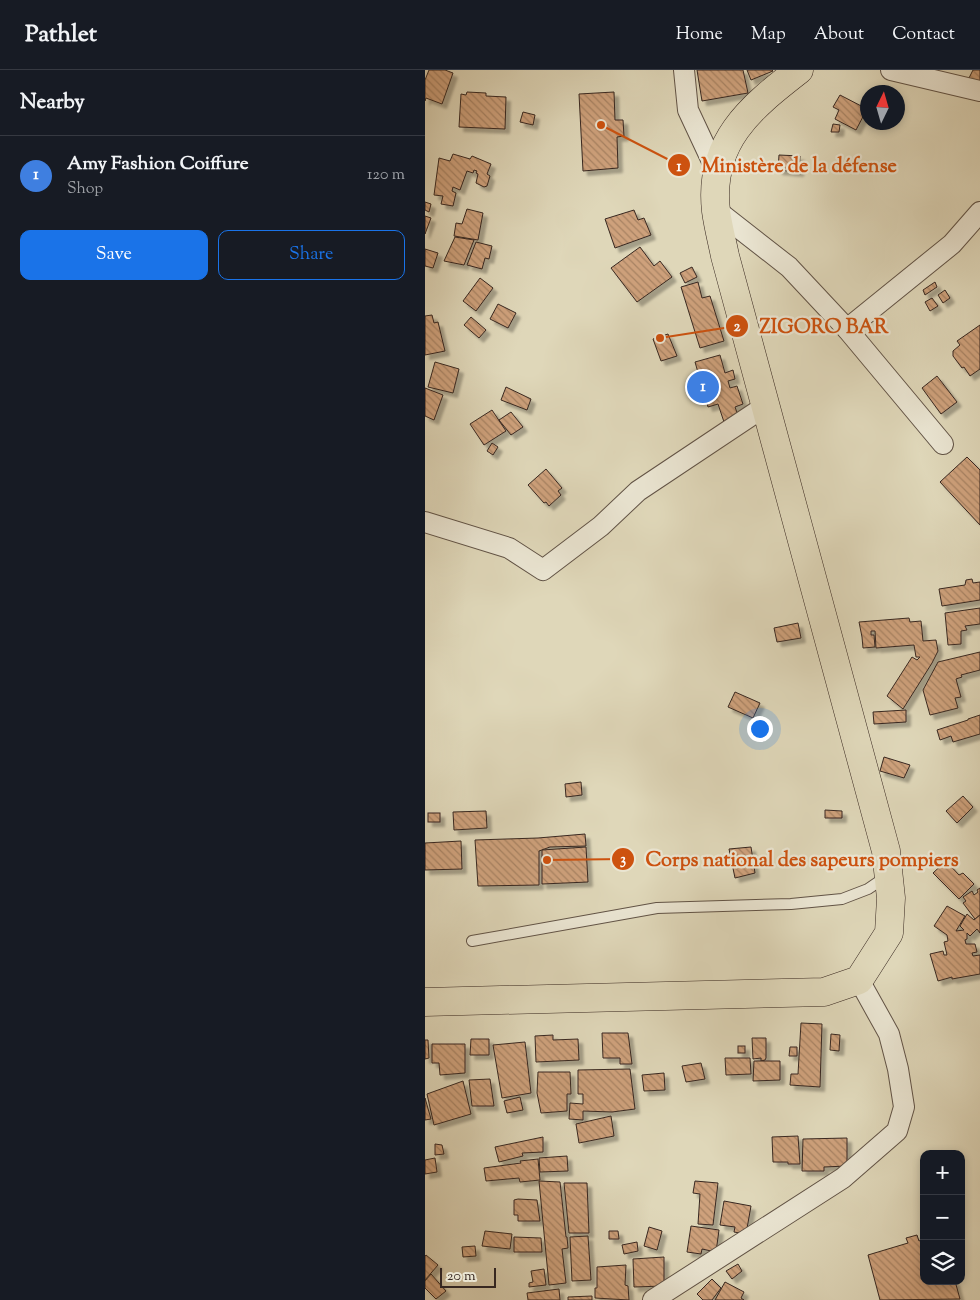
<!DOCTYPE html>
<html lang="en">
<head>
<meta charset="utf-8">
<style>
  :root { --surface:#171b24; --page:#20242c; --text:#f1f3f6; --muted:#9ea1a6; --line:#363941; --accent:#1a73e8 }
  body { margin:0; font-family:"Sorts Mill Goudy",serif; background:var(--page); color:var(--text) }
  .controls { position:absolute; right:15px; bottom:15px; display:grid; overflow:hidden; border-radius:10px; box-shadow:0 2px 8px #0003 }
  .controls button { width:45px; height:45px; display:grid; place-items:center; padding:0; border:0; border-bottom:1px solid var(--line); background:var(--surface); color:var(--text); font:25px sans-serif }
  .compass { position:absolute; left:435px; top:15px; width:45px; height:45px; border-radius:50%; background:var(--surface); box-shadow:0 2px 8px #0003; rotate:5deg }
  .scale { position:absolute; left:15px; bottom:12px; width:56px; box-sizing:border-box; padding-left:5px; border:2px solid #372720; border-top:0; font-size:14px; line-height:18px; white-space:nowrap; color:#372720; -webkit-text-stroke:4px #eae5d2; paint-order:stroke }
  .you { position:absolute; left:334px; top:658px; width:18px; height:18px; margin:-12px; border:4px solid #fff; border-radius:50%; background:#1a73e8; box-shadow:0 0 0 8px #1a73e833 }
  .badge { display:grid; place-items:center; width:32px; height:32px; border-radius:50%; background:var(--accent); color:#fff; font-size:16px; font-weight:700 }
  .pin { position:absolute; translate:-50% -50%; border:2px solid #fff; box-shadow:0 1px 5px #0006 }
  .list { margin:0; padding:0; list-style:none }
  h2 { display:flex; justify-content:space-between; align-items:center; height:65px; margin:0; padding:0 20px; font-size:21px }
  h2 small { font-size:16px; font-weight:400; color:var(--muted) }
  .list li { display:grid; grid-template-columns:32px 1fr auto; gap:15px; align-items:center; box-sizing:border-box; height:80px; padding:0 20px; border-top:1px solid var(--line) }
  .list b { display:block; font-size:19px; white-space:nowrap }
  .list p { margin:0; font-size:16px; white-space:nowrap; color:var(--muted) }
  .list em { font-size:16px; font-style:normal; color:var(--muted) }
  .actions { display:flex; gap:10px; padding:15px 20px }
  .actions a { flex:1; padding:11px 0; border:1px solid var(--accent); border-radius:10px; text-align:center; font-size:18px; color:var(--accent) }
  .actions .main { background:var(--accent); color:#fff }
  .icon { flex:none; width:28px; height:28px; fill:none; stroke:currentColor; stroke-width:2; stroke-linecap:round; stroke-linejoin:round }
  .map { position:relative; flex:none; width:555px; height:1230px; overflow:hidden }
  header { display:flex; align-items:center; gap:30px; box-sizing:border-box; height:70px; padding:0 25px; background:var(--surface); border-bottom:1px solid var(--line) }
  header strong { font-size:24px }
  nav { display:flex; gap:28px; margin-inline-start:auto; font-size:18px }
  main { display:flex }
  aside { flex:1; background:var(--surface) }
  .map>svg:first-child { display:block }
</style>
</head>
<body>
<header>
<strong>Pathlet</strong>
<nav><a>Home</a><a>Map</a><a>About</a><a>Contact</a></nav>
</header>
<main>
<aside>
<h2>Nearby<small></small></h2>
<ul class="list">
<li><span class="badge" style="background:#3f7fe0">1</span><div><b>Amy Fashion Coiffure</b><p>Shop</p></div><em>120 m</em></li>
</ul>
<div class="actions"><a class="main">Save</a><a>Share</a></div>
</aside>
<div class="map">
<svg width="555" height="1230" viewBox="0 0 555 1230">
  <defs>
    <pattern id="building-back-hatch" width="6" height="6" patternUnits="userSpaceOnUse" patternTransform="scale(1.25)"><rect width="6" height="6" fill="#cea17b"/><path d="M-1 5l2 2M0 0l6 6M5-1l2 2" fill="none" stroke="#a88364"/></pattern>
    <filter id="shadow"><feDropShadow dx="4.5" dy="4.5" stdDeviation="1" flood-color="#0004"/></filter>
  </defs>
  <rect width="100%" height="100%" fill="#dfd7b9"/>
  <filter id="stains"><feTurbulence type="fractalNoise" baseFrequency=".004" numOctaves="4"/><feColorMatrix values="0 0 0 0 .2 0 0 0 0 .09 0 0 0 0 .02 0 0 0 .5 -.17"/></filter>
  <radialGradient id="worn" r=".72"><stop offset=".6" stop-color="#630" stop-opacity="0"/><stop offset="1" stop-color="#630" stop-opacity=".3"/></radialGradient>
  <g fill="url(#building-back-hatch)" stroke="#372720" filter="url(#shadow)">
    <polygon points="4,0 20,0 28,3 17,34 1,28 0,31 0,10"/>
    <polygon points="272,0 318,0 323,23 277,31"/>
    <polygon points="322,0 347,0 348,1 326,10"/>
    <polygon points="548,0 555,0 555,16 543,10"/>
    <polygon points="42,22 61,23 61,26 81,27 80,59 34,57 36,24 41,25"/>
    <polygon points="189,22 190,50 198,50 199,66 192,67 193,98 158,101 154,24"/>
    <polygon points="415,25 442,39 431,60 410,49 414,40 408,37"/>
    <polygon points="98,42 110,45 108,55 95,52"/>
    <polygon points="408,54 415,55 414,62 406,62"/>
    <polygon points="28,84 45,89 47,86 66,94 62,104 65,106 62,116 59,117 51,113 53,104 51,103 52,101 49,100 48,103 42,101 35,120 28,117 27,121 31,123 28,136 16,134 18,126 9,125 14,88 25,91"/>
    <polygon points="354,85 375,86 374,102 353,100"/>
    <polygon points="0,132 6,134 4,142 0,140"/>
    <polygon points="42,139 58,143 53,170 29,166 31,153 37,154"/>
    <polygon points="209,140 213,150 219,148 226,165 190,178 180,149"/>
    <polygon points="0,146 6,148 0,164"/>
    <polygon points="30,167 49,170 39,195 19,191"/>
    <polygon points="51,172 67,176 64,189 60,188 57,199 42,195"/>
    <polygon points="215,177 229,196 235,191 247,207 212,232 186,198"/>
    <polygon points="0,179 13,183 8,198 0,196"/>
    <polygon points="267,197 272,207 260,213 255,203"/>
    <polygon points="55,208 68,218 51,241 38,231"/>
    <polygon points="273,212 277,228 285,226 299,271 275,278 256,217"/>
    <polygon points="510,212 512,217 500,225 498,220"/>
    <polygon points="520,220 525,228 518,233 513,225"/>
    <polygon points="507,228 513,236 505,241 500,232"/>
    <polygon points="73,234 91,243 83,258 65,249"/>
    <polygon points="7,245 9,253 13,252 20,281 0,285 0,246"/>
    <polygon points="46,247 61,260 54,268 39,255"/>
    <polygon points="555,255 555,299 545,306 539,297 537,298 528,286 528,281 535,275 532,271"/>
    <polygon points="243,264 252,286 236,291 228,269"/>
    <polygon points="295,285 300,303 308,300 310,309 303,311 305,318 312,316 318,334 310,337 314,348 299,352 293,334 283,337 270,292"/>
    <polygon points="10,292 34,299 28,323 3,317"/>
    <polygon points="512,306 532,332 516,344 497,318"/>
    <polygon points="81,317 106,329 102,340 76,330"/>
    <polygon points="0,318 18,325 9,350 0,346"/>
    <polygon points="67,340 81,361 59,375 45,354"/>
    <polygon points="86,342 98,357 86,365 74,350"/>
    <polygon points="67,373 73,377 68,385 62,381"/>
    <polygon points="542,387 555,400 555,455 515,412"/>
    <polygon points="121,399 137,418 133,421 136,425 124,436 121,432 119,433 103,415"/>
    <polygon points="547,509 548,513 555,512 555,530 517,536 514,519 540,515 541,510"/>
    <polygon points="555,538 555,554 540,556 542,560 536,561 536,574 523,575 520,543"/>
    <polygon points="484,548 485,552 496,551 498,571 511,570 513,581 507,593 478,639 462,626 487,587 492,590 495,587 491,587 489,575 451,578 450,561 446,561 446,565 449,565 450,577 438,578 437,567 434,552"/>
    <polygon points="373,553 376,568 352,572 349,558"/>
    <polygon points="555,582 555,600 536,605 537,607 531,609 536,627 530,628 533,638 505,645 498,620 513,592"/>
    <polygon points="310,622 335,633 328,648 303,637"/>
    <polygon points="481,640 481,652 449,654 448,642"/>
    <polygon points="555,645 555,664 528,672 526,666 515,670 512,660 543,650 543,649"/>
    <polygon points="459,687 485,695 479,708 455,701"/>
    <polygon points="156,712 157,725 141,727 140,714"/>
    <polygon points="538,726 548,737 532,753 521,741"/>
    <polygon points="400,740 417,741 417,748 400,748"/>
    <polygon points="61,741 62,758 29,760 28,742"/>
    <rect x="3" y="743" width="12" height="9"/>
    <polygon points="160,764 161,776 125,777 114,781 114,815 53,816 50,770 113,768"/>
    <polygon points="36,771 37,799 0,800 0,773"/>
    <polygon points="161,777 163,812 117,814 117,780"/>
    <polygon points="326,777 330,803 310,808 304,779"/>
    <polygon points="521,791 534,805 538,803 549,814 534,829 508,803"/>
    <polygon points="555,818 555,845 550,849 538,833 541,831 538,827 547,821 549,825 553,822 552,820"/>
    <polygon points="522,836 540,846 531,861 539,860 535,856 542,844 549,850 555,845 555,863 552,859 545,866 542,863 542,869 540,870 541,874 550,874 552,882 547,883 548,886 555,885 555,904 527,909 527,907 513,911 505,884 518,881 519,885 522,885 519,872 523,871 522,865 509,856"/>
    <polygon points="376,953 397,954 395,1017 365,1015 366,1004 373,1004"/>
    <polygon points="177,963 203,963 207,994 195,994 195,988 178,988"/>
    <polygon points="406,964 415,965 414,981 405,980"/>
    <polygon points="128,965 128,970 153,969 154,990 111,992 110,966"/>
    <polygon points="327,968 341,968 341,988 340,990 336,991 336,988 328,989"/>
    <polygon points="46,969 64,969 64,985 45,985"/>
    <polygon points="0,970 3,970 4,988 0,989"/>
    <polygon points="100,972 106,1023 77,1028 68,975"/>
    <polygon points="7,974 40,974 40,1003 15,1005 14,993 7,993"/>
    <rect x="313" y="976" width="7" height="7"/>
    <polygon points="365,977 372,977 372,986 364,986"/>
    <polygon points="300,988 325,988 326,1004 301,1005"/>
    <polygon points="329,991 355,991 355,1010 328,1011"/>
    <polygon points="276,993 280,1009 261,1012 257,996"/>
    <polygon points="205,999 210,1039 187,1042 158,1041 158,1050 144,1049 145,1033 158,1034 158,1024 153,1024 153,1000"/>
    <polygon points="113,1002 145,1002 146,1024 142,1024 142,1041 116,1043 112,1023"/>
    <polygon points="239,1003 240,1020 219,1021 217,1005"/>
    <polygon points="65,1009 69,1036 47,1036 44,1010"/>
    <polygon points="38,1011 46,1044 9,1055 2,1024"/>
    <polygon points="95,1027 98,1040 82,1043 79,1031"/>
    <polygon points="0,1028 6,1049 0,1050"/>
    <polygon points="186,1046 189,1066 154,1073 151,1054"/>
    <polygon points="373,1066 375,1094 363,1094 363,1092 348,1092 347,1067"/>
    <polygon points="118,1067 118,1082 97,1083 98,1086 74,1092 70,1077"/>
    <polygon points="422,1068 422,1096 399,1097 399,1101 377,1101 378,1069"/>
    <polygon points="10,1074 17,1075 19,1084 10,1085"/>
    <polygon points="142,1086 143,1101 115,1102 114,1088"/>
    <polygon points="10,1088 12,1102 0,1104 0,1090"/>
    <polygon points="113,1089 115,1110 95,1112 94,1108 61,1111 59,1098 96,1093 95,1091"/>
    <polygon points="114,1111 135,1112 141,1167 142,1167 143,1178 137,1179 141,1213 124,1215"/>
    <polygon points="270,1111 293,1113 288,1155 273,1154 275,1124 268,1123"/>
    <polygon points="139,1113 162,1113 164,1163 144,1163"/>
    <polygon points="93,1129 112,1130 115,1151 93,1151 93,1145 89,1145 89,1130"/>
    <polygon points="299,1131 326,1136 321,1164 309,1162 310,1157 295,1155"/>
    <polygon points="266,1156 294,1160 291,1182 277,1179 276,1184 262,1182"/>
    <polygon points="224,1157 237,1161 232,1180 219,1176"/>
    <polygon points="60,1161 87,1164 85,1179 57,1176"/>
    <polygon points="184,1161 193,1161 194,1169 184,1169"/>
    <polygon points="492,1165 494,1171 499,1169 499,1211 530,1211 535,1229 455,1230 443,1185 483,1173 481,1168"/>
    <polygon points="163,1166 166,1210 147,1211 145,1167"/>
    <polygon points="89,1167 116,1168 117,1182 89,1182"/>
    <polygon points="212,1172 213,1181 199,1184 197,1175"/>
    <polygon points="50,1176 51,1186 38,1187 37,1177"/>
    <polygon points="1,1185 13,1195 0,1210 0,1186"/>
    <polygon points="239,1187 239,1216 209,1217 208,1189"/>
    <polygon points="313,1194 317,1201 307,1209 301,1201"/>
    <polygon points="201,1195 200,1215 203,1216 204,1230 170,1228 170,1218 172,1218 172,1197"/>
    <polygon points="119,1199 121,1215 104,1217 104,1213 108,1212 106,1201"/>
    <polygon points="6,1204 21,1221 11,1229 0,1218 0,1211"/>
    <polygon points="287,1209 296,1218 287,1230 278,1230 272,1224"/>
    <polygon points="300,1212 319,1222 316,1228 319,1230 290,1230"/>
    <polygon points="134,1219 135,1230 103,1230 102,1223"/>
    <polygon points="167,1226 167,1230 143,1230 143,1227"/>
  </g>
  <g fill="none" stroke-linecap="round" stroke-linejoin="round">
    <defs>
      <polyline id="lane" points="47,871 232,838 366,834 417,829 443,819 462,806"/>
      <g id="street">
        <polyline points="259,0 263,40 292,102"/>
        <polyline points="466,0 555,21"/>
        <polyline points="291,140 364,197 422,259 518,374"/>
        <polyline points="422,259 527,174 555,142"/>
        <polyline points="0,452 84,478 118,500 176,456 213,421 342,335"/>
        <polyline points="228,1230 418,1108 472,1061 479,1037 473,999 464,964 434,910"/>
      </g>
      <path id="primary" d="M 0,932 L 399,922 L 434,910 L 464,863 L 466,828 L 461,781 L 300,186 C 297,171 293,156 291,141 C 283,72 325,38 374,0"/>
    </defs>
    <use href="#lane" stroke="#615346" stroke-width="12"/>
    <use href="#street" stroke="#615346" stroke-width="22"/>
    <use href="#primary" stroke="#372720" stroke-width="29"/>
    <use href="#lane" stroke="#eae5d2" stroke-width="10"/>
    <use href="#street" stroke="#eae5d2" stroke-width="20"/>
    <use href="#primary" stroke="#dfd7b9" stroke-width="28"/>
  </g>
  <path fill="none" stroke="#cd520f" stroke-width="2" d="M176 55L254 95M235 268L312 256M122 790L198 789"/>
  <g fill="#cd520f" stroke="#eae5d2" stroke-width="2">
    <circle cx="176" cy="55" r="5"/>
    <circle cx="235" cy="268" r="5"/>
    <circle cx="122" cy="790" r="5"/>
    <circle cx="254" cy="95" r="12"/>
    <circle cx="312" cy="256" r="12"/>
    <circle cx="198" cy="789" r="12"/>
  </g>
  <g font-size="15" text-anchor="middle" font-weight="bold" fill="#fff">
    <text x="254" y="101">1</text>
    <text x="312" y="261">2</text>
    <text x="198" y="794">3</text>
  </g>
  <g font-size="20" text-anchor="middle" font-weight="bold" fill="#cd520f" stroke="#eae5d2" stroke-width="4.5" stroke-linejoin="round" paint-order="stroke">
    <text x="374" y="102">Ministère de la défense</text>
    <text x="399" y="263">ZIGORO BAR</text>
    <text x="377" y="796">Corps national des sapeurs pompiers</text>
  </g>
  <rect width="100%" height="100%" filter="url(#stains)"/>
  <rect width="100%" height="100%" fill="url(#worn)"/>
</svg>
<div class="controls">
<button>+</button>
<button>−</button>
<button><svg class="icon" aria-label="layers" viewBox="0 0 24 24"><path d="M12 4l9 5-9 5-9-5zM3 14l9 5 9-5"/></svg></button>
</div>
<svg class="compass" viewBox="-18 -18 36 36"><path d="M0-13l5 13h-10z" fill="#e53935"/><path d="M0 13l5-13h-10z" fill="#9ea1a6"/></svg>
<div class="scale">20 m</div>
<div class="you"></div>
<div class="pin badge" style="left:278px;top:317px;background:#3f7fe0">1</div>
</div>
</main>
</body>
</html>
